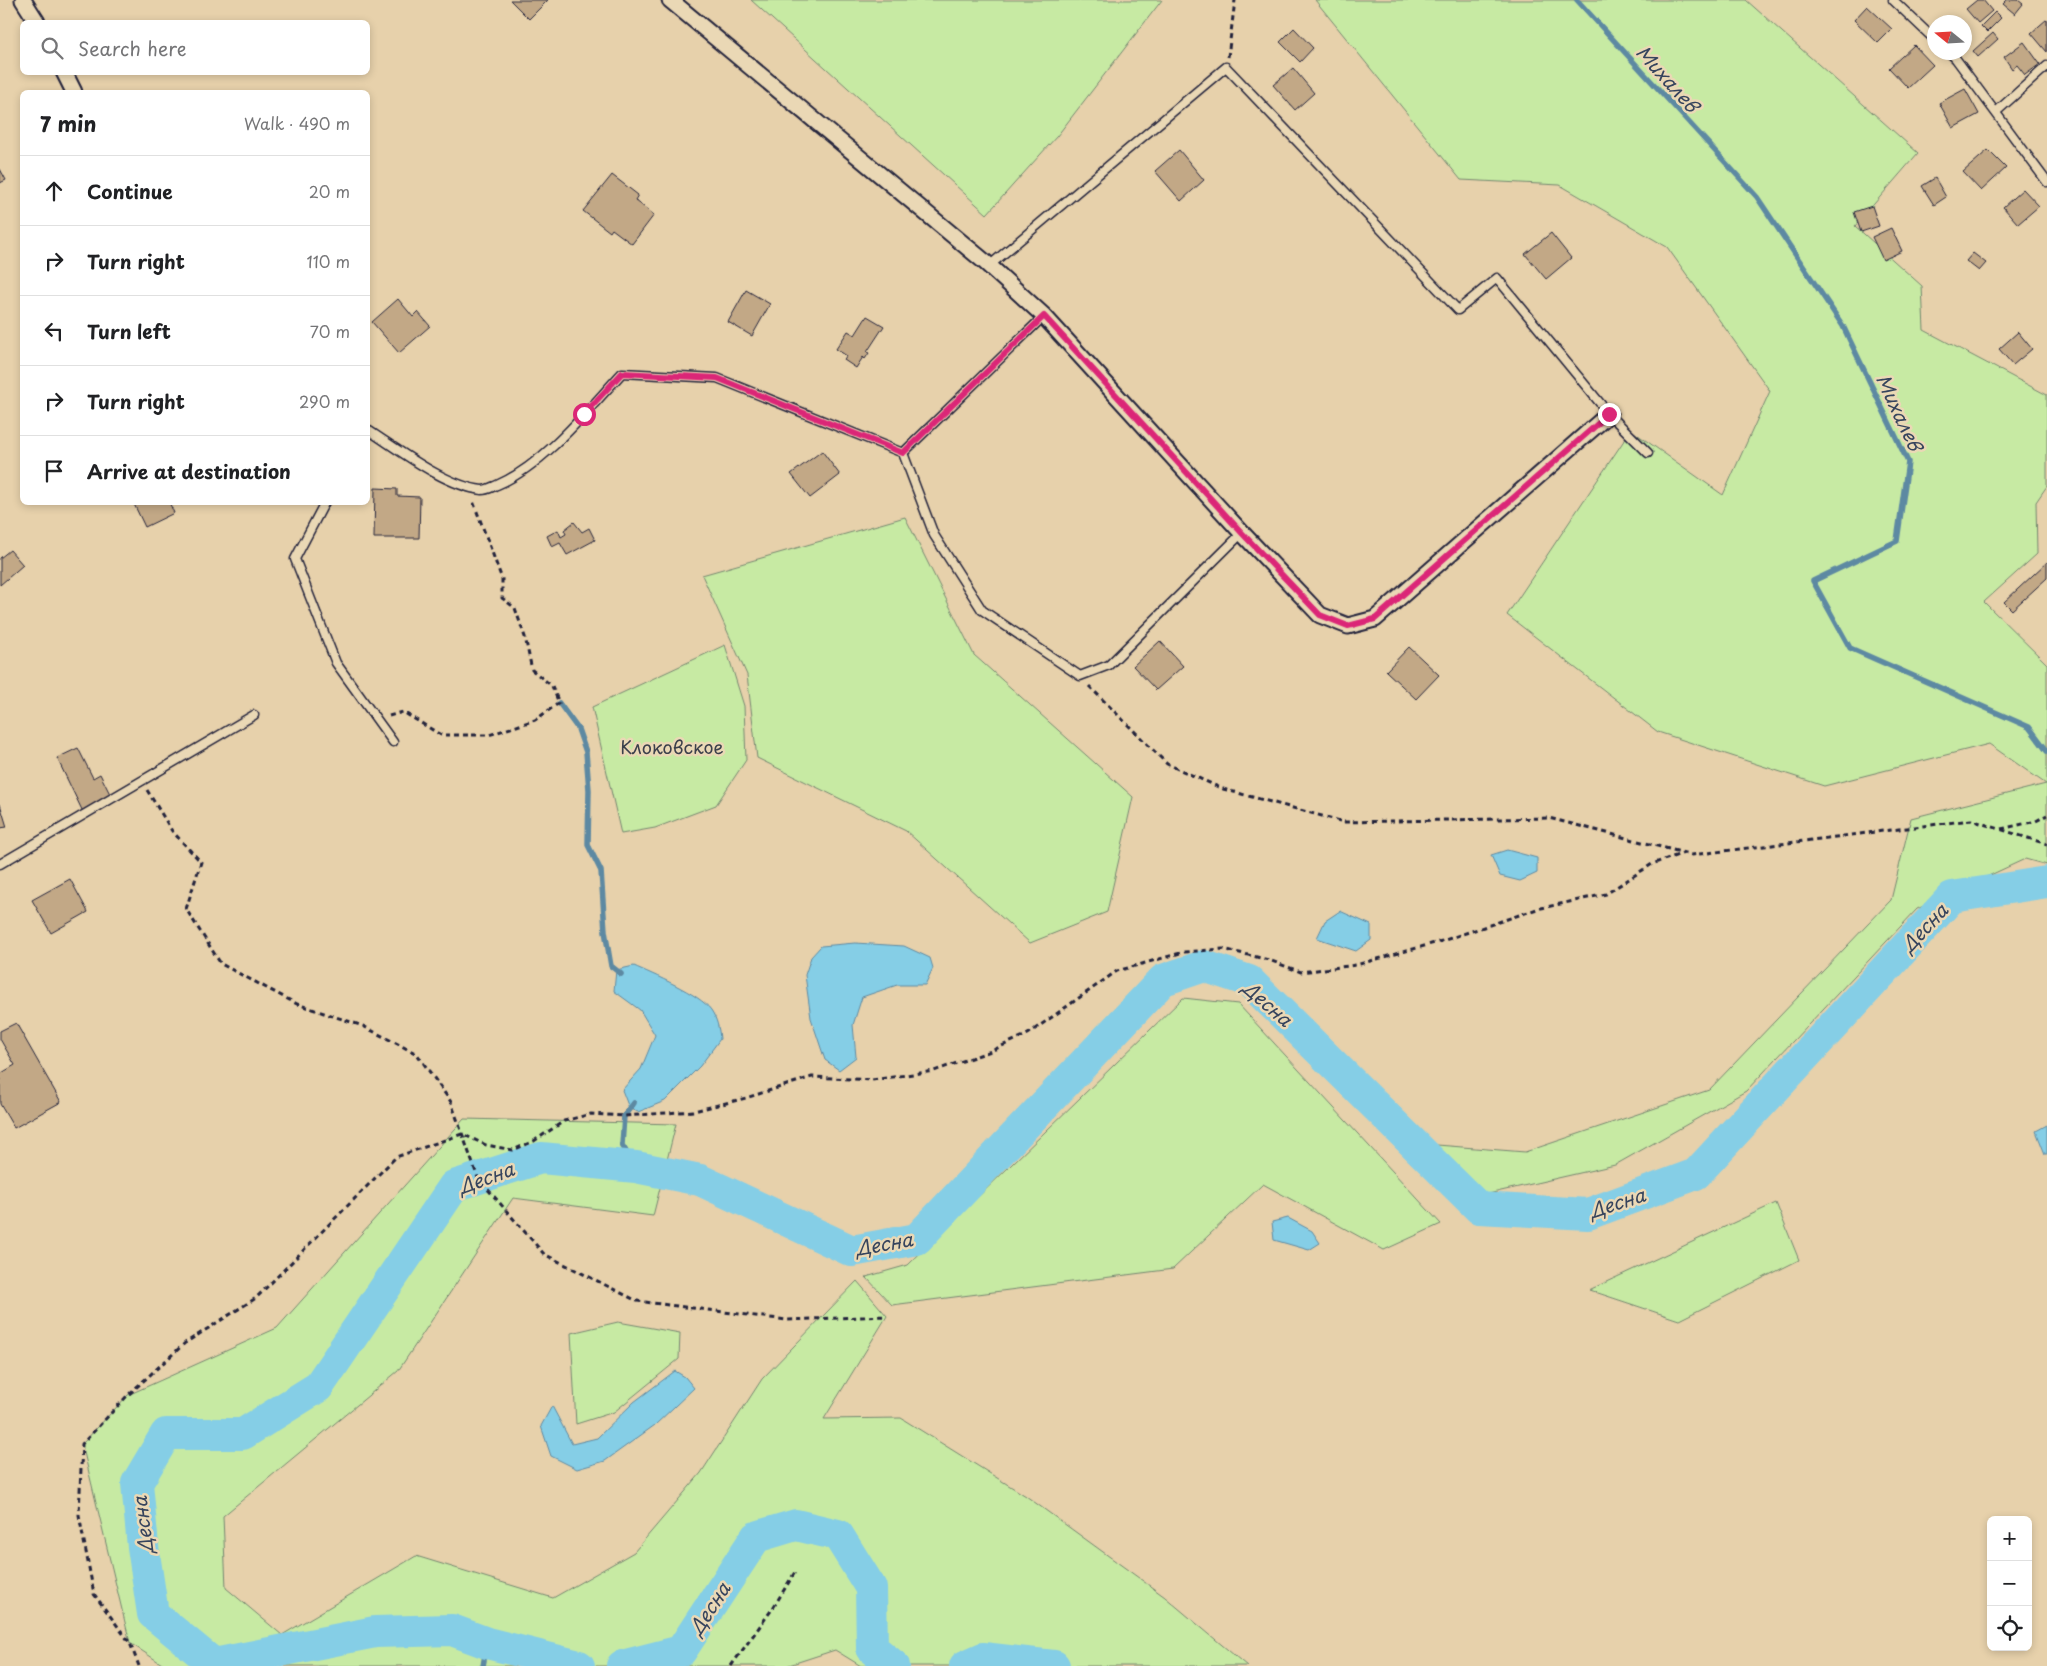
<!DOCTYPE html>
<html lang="en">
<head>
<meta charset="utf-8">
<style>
  :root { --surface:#fff; --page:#f6f6f6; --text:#202124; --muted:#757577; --line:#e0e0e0 }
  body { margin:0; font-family:"Playpen Sans",sans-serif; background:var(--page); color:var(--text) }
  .controls { position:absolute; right:15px; bottom:15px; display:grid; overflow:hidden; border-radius:8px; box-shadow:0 2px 8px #0003 }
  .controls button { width:45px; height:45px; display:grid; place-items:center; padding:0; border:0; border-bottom:1px solid var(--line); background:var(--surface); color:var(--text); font:25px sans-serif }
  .compass { position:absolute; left:1927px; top:15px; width:45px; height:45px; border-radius:50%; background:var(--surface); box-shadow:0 2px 8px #0003; rotate:288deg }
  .stop { position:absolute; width:15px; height:15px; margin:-11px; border:4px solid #db2777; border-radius:50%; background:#fff }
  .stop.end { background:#db2777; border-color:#fff; box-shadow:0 1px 5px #0008 }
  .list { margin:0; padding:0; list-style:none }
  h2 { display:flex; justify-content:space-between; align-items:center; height:65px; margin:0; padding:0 20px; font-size:21px }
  h2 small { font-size:16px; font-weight:400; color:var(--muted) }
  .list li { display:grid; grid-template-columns:32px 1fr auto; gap:15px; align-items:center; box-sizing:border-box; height:70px; padding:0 20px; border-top:1px solid var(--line) }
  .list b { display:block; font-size:19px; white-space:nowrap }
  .list em { font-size:16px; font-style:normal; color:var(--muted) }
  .icon { flex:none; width:28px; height:28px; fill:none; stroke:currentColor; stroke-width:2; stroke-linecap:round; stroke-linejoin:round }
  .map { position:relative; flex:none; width:2047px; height:1666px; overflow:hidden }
  .search { position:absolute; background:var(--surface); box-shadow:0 2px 8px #0003; left:20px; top:20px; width:350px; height:55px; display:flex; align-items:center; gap:12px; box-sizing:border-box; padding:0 18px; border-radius:8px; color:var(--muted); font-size:19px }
  .panel { position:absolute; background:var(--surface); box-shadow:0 2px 8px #0003; left:20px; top:90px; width:350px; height:415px; border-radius:8px }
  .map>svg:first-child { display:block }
</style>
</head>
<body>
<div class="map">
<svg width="2047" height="1666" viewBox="0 0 2047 1666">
  <rect width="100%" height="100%" fill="#e7d1ab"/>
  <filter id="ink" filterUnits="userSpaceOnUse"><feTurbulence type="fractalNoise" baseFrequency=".02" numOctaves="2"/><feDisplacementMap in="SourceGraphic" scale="10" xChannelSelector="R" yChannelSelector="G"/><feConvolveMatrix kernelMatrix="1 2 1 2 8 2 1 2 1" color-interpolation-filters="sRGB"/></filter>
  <g filter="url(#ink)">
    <g fill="#c7eaa3" stroke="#74866f">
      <polygon points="751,0 1162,0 1057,136 987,214"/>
      <polygon points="1315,0 1746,0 1918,153 1855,226 1922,286 1924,330 2047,395 2047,486 2036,502 2037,554 1984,602 2047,664 2047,865 2025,859 1917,909 1746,1091 1615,1165 1479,1196 1437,1145 1525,1152 1709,1090 1891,900 1911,818 2046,784 1989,744 1824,786 1658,732 1507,615 1631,430 1723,495 1770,391 1667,247 1560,185 1461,180"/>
      <polygon points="905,517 974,655 1133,797 1107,912 1030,943 906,831 757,758 747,675 702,575"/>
      <polygon points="725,645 744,706 746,760 716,805 655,828 621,834 592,707"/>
      <polygon points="1183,998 1238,1004 1441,1224 1384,1250 1263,1184 1173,1269 892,1305 866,1277 908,1265"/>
      <polygon points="464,1119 676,1124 653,1216 513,1198 398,1371 223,1516 226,1588 282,1635 416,1556 553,1598 634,1552 701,1473 762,1379 857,1281 887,1316 824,1419 901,1418 1026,1496 1165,1597 1247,1666 861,1666 835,1650 786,1666 165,1666 130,1643 82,1444 128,1395 277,1328"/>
      <polygon points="1776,1203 1799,1260 1679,1320 1589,1290"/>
      <polygon points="618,1322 680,1333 679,1359 614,1412 576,1424 571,1333"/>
    </g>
    <g fill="#85cee6" stroke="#5d89a2">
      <polygon points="1507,850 1537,858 1537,873 1520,881 1500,876 1491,855"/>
      <polygon points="1340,911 1371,925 1371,940 1356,951 1317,938 1325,921"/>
      <polygon points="855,943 904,946 930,958 933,968 925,985 897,985 862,997 853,1025 856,1057 839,1070 825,1060 811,1018 805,975 811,957 821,946"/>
      <path d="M 634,966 C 652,974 700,994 711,1010 C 717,1019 719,1028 720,1039 L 700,1066 L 665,1101 L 638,1112 L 629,1108 L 622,1090 L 641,1069 L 655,1035 L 640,1010 L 614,991 L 616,970 Z"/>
      <polygon points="2047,1125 2047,1154 2045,1154 2036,1131"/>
      <polygon points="1288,1218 1312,1231 1320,1243 1309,1250 1274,1240 1272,1222"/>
      <polygon points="675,1371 685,1377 694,1388 655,1425 605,1461 577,1469 551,1456 541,1426 552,1406 572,1444 597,1438 634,1402"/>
    </g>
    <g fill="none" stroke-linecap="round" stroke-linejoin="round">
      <g stroke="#5d89a2" stroke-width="5.5">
        <polyline points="1577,0 1757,197 1843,326 1908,462 1897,541 1813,581 1850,648 2029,727 2047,751"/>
        <polyline points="559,703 578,729 586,752 589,790 588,845 601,871 605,931 611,966 621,974"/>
        <polyline points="634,1103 624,1116 622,1145 636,1167"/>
        <polyline points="483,1666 487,1643"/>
      </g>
      <g stroke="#85cee6" stroke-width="32">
        <polyline points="579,1666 487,1643 452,1630 375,1632 214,1664 153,1614 143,1547 137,1483 166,1434 243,1434 318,1387 454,1186 541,1158 636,1167 700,1180 852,1251 917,1239 1163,980 1204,966 1249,981 1479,1208 1588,1214 1696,1174 1952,897 2047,882"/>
        <polyline points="622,1666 681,1651 756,1537 796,1525 838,1535 871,1588 872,1648 894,1666"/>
        <polyline points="965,1666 983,1658 1054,1666"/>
      </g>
    </g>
    <g fill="#c2a886" stroke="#22223b">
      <polygon points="510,0 548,0 529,19"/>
      <polygon points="1977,0 1983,0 1992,11 1978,23 1966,9"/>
      <polygon points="2007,0 2018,0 2023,4 2015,14 2003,4"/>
      <polygon points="1867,6 1892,29 1878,43 1854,20"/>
      <polygon points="1995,12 2001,18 1987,32 1981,26"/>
      <polygon points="2047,19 2047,52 2031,33"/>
      <polygon points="1294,28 1313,48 1300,62 1280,42"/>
      <polygon points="1993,33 1998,39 1978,57 1973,51"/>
      <polygon points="2024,42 2040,64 2025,75 2017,65 2012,69 2004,57"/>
      <polygon points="1914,45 1933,65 1908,88 1889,68"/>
      <polygon points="1293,68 1314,93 1295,110 1273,85"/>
      <polygon points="1965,89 1979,114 1953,128 1939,103"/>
      <polygon points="1179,150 1204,180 1181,201 1155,171"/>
      <polygon points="1988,150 2006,168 1981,191 1963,172"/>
      <polygon points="0,169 6,180 0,183"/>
      <polygon points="612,175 638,195 635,200 654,215 632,244 612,229 610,232 583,211"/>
      <polygon points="1935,178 1946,197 1934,205 1922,186"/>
      <polygon points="2023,189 2039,206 2018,224 2003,207"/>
      <polygon points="1872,206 1879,226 1861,232 1854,212"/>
      <polygon points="1891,228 1902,251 1883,260 1872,237"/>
      <polygon points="1551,233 1571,258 1546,279 1525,254"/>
      <polygon points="1973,253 1986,263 1979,271 1966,261"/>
      <polygon points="746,290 770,304 752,336 728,322"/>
      <polygon points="398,299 413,317 418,312 430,326 399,353 372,322"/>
      <polygon points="867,316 884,326 867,352 869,353 865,359 863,357 856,368 844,360 847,356 836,349 848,331 855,335"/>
      <polygon points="2018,332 2032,349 2013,365 1999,349"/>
      <polygon points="822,451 840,475 810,498 791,474"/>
      <polygon points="375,488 397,489 397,496 420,497 419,538 374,538"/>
      <polygon points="133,502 169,502 174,513 145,527"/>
      <polygon points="574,522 582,532 589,528 595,540 567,555 560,543 552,547 547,536 558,530 561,537 566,534 564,530"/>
      <polygon points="10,550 23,565 0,585 0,558"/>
      <polygon points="2047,562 2047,578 2012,610 2004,602"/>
      <polygon points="1160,641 1183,666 1156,690 1133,666"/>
      <polygon points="1409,647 1439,675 1416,699 1386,671"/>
      <polygon points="78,748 93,778 100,774 112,798 83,812 57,758"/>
      <polygon points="0,804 7,827 0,828"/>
      <polygon points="70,879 88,912 51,933 32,900"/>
      <polygon points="16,1023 61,1102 14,1128 0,1104 0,1074 15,1065 0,1039 0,1031"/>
    </g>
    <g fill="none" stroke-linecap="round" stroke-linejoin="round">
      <defs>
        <g id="lane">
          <polyline points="1893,0 1934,39"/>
          <polyline points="1949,52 1956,59 2047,182"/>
          <polyline points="1996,112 2047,66"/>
          <polyline points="989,266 1226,67 1458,310 1497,278 1609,414 1648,453"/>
          <path d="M 368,430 C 399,450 445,486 482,490 C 487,490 492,487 497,485 C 544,465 587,411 622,373 L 717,378 L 903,453 L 934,535 L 982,610 L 1080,676 L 1109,665 L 1242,533"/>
          <polyline points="903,453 1044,316"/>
          <polyline points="325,502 295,559 336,663 393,742"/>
          <polyline points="0,864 254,715"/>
        </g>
        <g id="street">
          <polyline points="23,0 37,22"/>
          <polyline points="670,0 985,262 1044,316 1242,533 1320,615 1348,626 1375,619 1609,414"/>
          <polyline points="64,72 74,92"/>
        </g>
      </defs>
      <use href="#lane" stroke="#22223b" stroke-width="11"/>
      <use href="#street" stroke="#22223b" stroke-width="19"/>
      <g stroke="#22223b" stroke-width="3" stroke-dasharray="5 4" stroke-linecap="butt">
        <polyline points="1228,57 1235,0"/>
        <polyline points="1089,686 1167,764 1223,789 1344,822 1549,818 1692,855 1971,820 2047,844"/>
        <polyline points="389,716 403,712 441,735 489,735 535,720 559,703 552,686 532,670 525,637 515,608 502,598 502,579 473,501"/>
        <polyline points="147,790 172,831 201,862 186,909 221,964 297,1004 363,1026 417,1054 451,1102 478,1178 544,1254 637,1301 787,1320 887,1316"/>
        <polyline points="2001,829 2036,821 2047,815"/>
        <polyline points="139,1666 130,1643 94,1594 79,1515 82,1444 128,1395 185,1343 256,1298 396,1157 462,1134 486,1145 513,1150 534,1141 564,1121 591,1114 624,1116 694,1111 746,1098 812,1077 872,1080 934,1071 991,1051 1028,1034 1117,971 1184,952 1223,949 1269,960 1301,972 1356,965 1442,941 1537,909 1606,894 1652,864 1684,853"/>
        <polyline points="731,1666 773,1608 795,1572"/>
      </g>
      <use href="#lane" stroke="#ead8b5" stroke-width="8"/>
      <use href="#street" stroke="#ead8b5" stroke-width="15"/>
    </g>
  </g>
  <g fill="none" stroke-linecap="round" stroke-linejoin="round" filter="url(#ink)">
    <polyline stroke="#db2777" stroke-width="6" points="584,414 622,373 717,378 903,453 1044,316 1242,533 1320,615 1348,626 1375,619 1609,414"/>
  </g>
  <g text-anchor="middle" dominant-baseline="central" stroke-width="5" stroke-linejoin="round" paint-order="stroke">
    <g font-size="18" fill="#3b404b" stroke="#ead8b5">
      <text x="672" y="746">Клоковское</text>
    </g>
    <g font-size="19" font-style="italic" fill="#36445d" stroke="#ead8b5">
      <text transform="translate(1668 78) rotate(48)">Михалев</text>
      <text transform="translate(1900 412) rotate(65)">Михалев</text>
      <text transform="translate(1924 927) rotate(-47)">Десна</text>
      <text transform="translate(1268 1003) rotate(41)">Десна</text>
      <text transform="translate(486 1177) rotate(-20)">Десна</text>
      <text transform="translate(1617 1202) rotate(-18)">Десна</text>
      <text transform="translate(884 1243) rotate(-10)">Десна</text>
      <text transform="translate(142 1525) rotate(-97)">Десна</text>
      <text transform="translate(709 1608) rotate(-57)">Десна</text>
    </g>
  </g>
</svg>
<div class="controls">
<button>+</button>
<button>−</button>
<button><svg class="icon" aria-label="locate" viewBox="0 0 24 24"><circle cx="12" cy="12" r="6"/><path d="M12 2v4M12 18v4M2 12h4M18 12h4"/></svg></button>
</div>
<svg class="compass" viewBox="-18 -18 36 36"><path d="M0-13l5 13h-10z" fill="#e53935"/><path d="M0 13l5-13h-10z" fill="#757577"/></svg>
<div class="stop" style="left:584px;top:414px"></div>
<div class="stop end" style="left:1609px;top:414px"></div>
<div class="search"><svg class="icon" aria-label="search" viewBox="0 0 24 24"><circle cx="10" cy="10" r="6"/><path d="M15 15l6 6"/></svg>Search here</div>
<section class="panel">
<h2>7 min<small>Walk · 490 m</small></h2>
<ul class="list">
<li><svg class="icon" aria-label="ahead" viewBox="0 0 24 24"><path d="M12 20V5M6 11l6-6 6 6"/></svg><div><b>Continue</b></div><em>20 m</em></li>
<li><svg class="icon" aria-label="right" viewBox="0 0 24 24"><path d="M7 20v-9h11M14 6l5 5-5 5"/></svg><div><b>Turn right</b></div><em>110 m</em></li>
<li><svg class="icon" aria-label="left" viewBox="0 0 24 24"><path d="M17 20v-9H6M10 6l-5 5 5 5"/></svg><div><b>Turn left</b></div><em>70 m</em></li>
<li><svg class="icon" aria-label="right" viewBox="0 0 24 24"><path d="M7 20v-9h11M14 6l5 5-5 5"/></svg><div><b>Turn right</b></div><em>290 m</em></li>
<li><svg class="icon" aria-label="arrive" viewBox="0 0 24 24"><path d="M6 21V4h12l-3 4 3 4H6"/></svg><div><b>Arrive at destination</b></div></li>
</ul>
</section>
</div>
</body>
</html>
